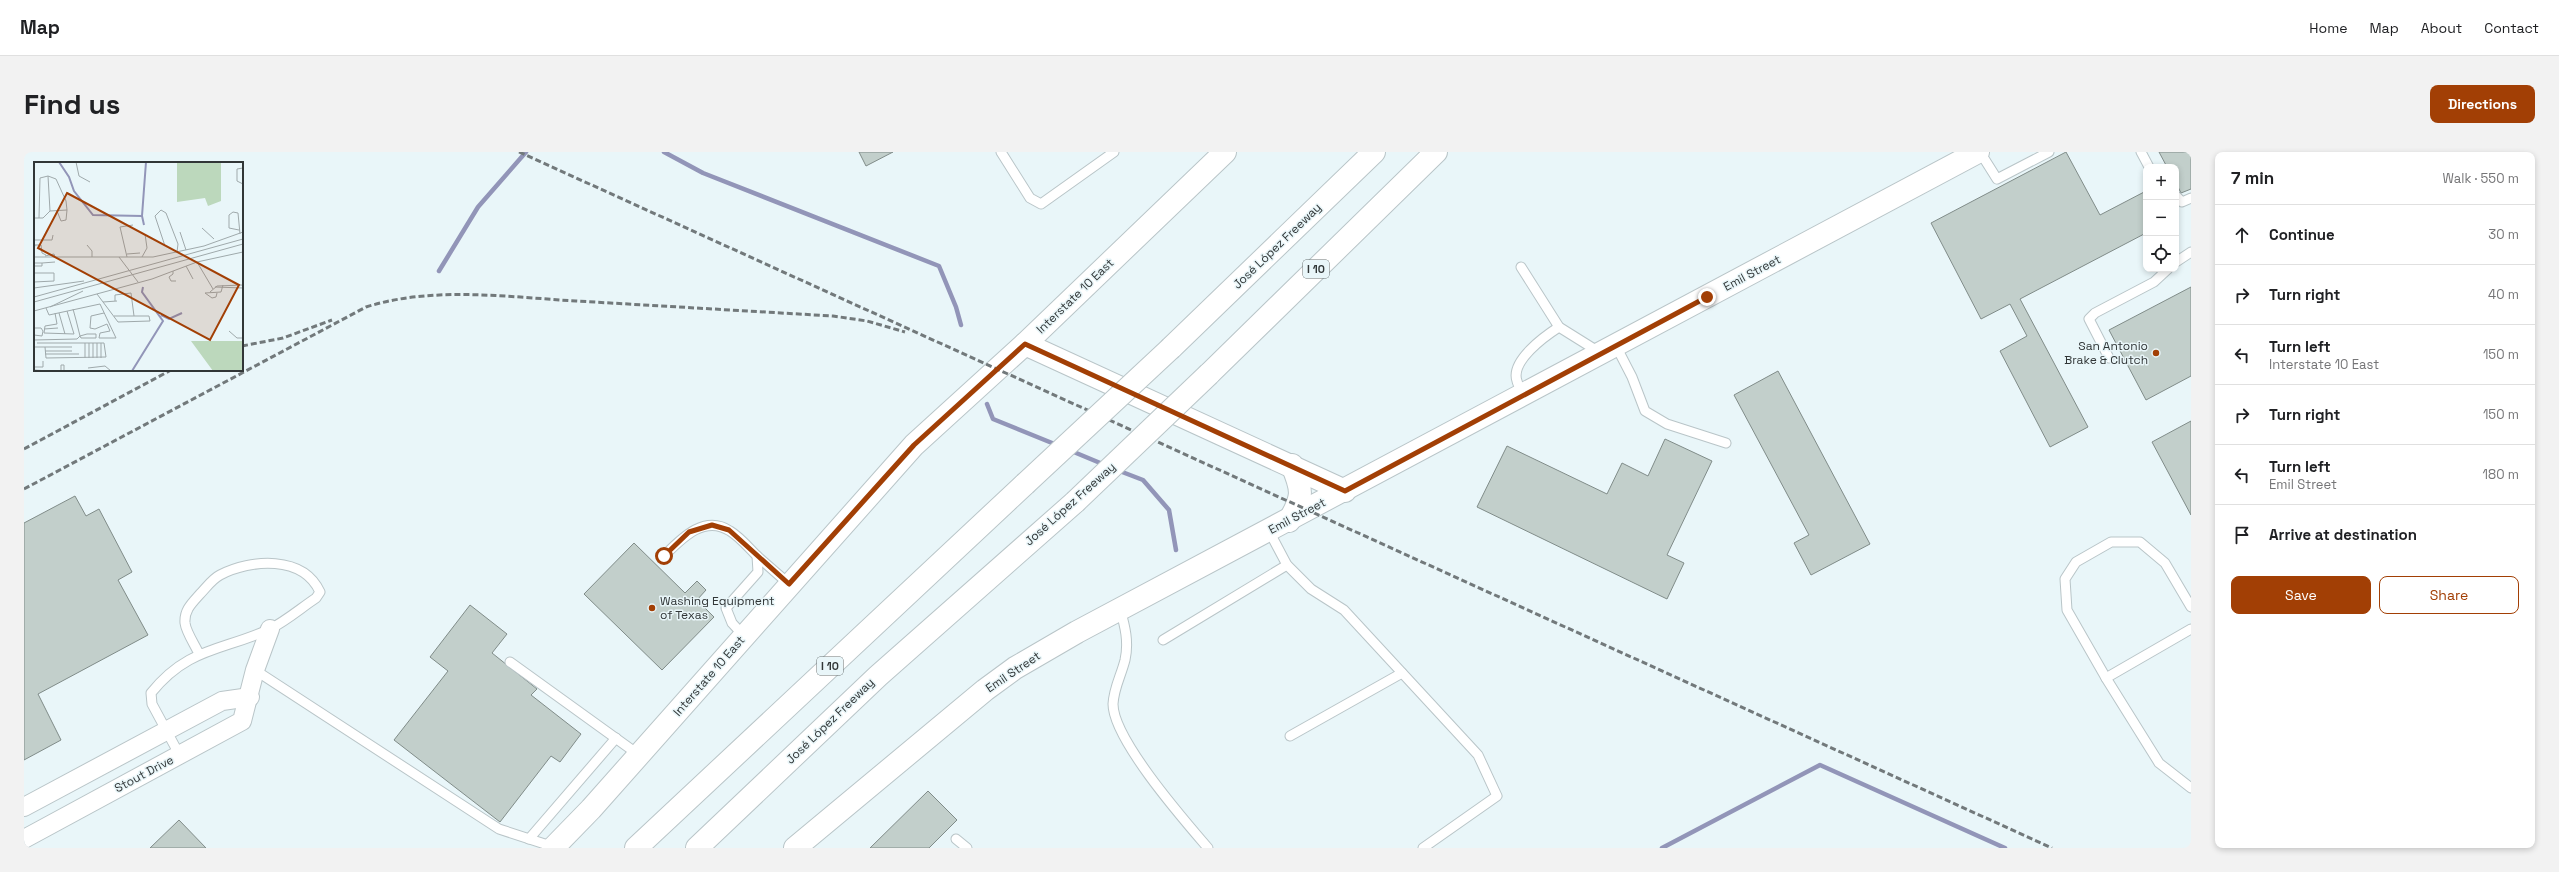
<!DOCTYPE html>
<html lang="en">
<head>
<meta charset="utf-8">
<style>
  :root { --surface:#fff; --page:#f2f2f2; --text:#202124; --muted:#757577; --line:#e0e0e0; --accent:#a23f05 }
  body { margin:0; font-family:"Space Grotesk",sans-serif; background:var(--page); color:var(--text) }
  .controls { position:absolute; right:12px; top:12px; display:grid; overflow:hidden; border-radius:8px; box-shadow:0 2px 6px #0003 }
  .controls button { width:36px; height:36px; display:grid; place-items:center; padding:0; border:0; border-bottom:1px solid var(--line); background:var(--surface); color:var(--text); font:20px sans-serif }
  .stop { position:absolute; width:12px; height:12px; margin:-9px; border:3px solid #a23f05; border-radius:50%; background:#fff }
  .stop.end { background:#a23f05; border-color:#fff; box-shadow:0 1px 4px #0008 }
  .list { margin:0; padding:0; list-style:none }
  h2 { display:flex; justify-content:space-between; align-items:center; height:52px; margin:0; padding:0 16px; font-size:17px }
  h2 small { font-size:13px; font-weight:400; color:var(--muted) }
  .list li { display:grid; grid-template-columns:26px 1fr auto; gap:12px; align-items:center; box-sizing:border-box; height:60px; padding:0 16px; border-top:1px solid var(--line) }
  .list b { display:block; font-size:15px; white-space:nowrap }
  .list p { margin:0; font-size:13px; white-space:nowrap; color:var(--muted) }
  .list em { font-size:13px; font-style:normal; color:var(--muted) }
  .actions { display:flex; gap:8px; padding:12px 16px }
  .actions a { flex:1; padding:9px 0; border:1px solid var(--accent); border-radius:8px; text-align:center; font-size:14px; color:var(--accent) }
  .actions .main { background:var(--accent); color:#fff }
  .icon { flex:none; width:22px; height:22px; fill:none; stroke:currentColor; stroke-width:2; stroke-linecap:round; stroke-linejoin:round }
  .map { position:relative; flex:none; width:2167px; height:696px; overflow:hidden; border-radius:8px }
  header { display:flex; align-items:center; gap:24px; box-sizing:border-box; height:56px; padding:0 20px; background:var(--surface); border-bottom:1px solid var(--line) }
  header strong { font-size:19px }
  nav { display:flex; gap:22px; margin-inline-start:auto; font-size:14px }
  .intro { display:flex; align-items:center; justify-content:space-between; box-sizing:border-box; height:96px; padding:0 24px }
  h1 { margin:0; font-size:28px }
  .button { padding:10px 18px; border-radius:8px; background:var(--accent); color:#fff; font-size:14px; font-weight:700 }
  main { display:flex; gap:24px; padding:0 24px }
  aside { flex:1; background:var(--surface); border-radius:8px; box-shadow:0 2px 6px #0003 }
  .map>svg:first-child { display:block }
</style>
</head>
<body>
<header>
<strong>Map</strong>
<nav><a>Home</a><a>Map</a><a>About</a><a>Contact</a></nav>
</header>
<div class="intro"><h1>Find us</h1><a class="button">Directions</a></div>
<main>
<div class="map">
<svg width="2167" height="696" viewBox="0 0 2167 696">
  <rect width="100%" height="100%" fill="#e9f6f9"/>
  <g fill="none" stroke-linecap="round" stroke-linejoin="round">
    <g stroke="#9295b8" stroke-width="4.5">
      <polyline points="640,0 679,21 915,114 932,155 937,173"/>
      <polyline points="415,119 454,55 502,0"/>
      <polyline points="963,252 969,267 1033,293"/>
      <polyline points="1045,298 1081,313"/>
      <polyline points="1093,318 1119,328 1145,358 1152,398"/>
      <polyline points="1638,696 1796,613 1981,696"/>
    </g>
  </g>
  <g fill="#c2cfcb" stroke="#808c89">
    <polygon points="835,0 869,0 842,14"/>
    <polygon points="2042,0 2076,63 2122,39 2122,81 1996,147 2064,275 2026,295 1976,199 2003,184 1986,152 1957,167 1907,71"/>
    <polygon points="2135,0 2167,0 2167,37 2157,41 2152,31 2152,15 2143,15"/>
    <polygon points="2167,135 2167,224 2122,248 2085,178"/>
    <polygon points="1754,219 1846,392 1787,423 1770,391 1785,383 1710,243"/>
    <polygon points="2167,269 2167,363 2128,290"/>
    <polygon points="1641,287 1688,309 1643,403 1660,411 1643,447 1453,355 1483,294 1583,342 1598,311 1624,324"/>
    <polygon points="51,344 62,364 75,357 108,420 94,428 124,483 14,542 37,588 0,608 0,371"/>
    <polygon points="610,391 661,441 673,429 682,438 673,448 690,465 638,518 560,442"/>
    <polygon points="446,453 483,482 468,501 513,537 507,543 557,582 536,610 527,604 476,670 370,588 424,519 406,505"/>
    <polygon points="904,639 933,668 905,696 846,696"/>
    <polygon points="155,668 182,696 126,696"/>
  </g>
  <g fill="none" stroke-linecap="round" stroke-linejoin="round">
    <defs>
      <g id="service">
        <polyline points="977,0 1006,46 1017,52 1090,0"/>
        <polyline points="1956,0 1973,27 2025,0"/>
        <polyline points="2117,0 2125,15"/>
        <polyline points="2152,44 2158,50 2167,46"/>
        <polyline points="2152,110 2167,100"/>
        <polyline points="1497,115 1535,175 1575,200"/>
        <polyline points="1592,194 1608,225 1621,259 1643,272 1702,291"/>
        <polyline points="2085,206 2065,167 2071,161 2130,130 2144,117"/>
        <path d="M 1500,243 C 1498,239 1494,234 1493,229 C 1486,209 1521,184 1535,175"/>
        <polyline points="1245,379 1263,413 1287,437 1320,458 1454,603 1473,644 1399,696"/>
        <path d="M 640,404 C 657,387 680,362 706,379 C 716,385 725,396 733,404 L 734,420 L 702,456 L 708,471 L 720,484"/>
        <polyline points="733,404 765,432"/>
        <path d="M 1096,457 C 1101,474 1105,490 1101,508 C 1097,524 1090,535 1089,552 C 1089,587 1160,668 1184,696"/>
        <polyline points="2167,477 2082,526 2135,611 2167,636"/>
        <polyline points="1139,488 1263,413"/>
        <polyline points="486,510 615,603"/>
        <polyline points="231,518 475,677 530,695"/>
        <polyline points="2082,526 2043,458 2041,427 2052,410 2087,390 2116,390 2141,411 2167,455"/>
        <polyline points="1266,584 1378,521"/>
        <path d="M 155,602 L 128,552 L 127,541 C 164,495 198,499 246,477 C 262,469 277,456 292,446 L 296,440 C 279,403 227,407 196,423 C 188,427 182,436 176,442 C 168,451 160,458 161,471 C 162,480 171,493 175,502"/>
        <polyline points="505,687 592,586"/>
        <polyline points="932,687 943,696"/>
      </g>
      <g id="minor">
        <polyline points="0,655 198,549 226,545"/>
        <polyline points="0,687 218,569 231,518 246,477"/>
      </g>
      <g id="secondary">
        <polyline points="1001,192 1321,339"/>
        <path d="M 1265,369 C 1279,345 1279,339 1268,313"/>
        <polyline points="529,696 567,657 890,293 1001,192 1201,0"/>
        <polyline points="771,696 961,538 991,516 1053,480 1954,0"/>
      </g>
      <g id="motorway">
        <polyline points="1147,196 1350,0"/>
        <polyline points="1185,222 1412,0"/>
        <polyline points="612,696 1001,332"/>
        <polyline points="673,696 854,524 1051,350"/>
      </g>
    </defs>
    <use href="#service" stroke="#b9c5c8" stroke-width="11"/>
    <use href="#minor" stroke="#b9c5c8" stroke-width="20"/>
    <use href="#secondary" stroke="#b9c5c8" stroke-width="24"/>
    <use href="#motorway" stroke="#b9c5c8" stroke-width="24"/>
    <use href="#service" stroke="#fff" stroke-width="9"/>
    <use href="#minor" stroke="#fff" stroke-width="18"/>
    <use href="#secondary" stroke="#fff" stroke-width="22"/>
    <use href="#motorway" stroke="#fff" stroke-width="22"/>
    <g stroke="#72797b" stroke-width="3" stroke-dasharray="6 3" stroke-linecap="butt">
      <polyline points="495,0 2028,696"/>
      <polyline points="218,194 259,186 308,168"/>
      <polyline points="0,297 147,218"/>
      <path d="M 0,337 L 342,155 C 409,134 483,145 552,149 C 638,154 723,159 809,164 L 843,169 L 881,180"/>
    </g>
    <defs>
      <g id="motorway-bridge">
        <polyline points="1001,332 1147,196"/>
        <polyline points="1051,350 1185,222"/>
      </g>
    </defs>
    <use href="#motorway-bridge" stroke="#b9c5c8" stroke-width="24" stroke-linecap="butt"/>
    <use href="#motorway-bridge" stroke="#fff" stroke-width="22"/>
  </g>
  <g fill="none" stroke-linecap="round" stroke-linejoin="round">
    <polyline stroke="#a23f05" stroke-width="5" points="640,404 665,380 688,373 705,378 765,432 890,293 1001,192 1321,339 1683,145"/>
  </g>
  <g fill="#a23f05" stroke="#e9f6f9" stroke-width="1.5">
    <circle cx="2132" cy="201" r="4"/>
    <circle cx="628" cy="456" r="4"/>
  </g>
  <g text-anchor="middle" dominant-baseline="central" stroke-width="3" stroke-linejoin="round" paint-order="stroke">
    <g fill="#e9f6f9" stroke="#687071" stroke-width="1">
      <rect x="1279" y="108" width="26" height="18" rx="3"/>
      <rect x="793" y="505" width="26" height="18" rx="3"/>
    </g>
    <g font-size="11" font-weight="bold" fill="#313637">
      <text x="1292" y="117">I 10</text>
      <text x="806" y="514">I 10</text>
    </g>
    <g font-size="12" fill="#313637" stroke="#e9f6f9">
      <text transform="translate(1253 94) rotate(-44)">José López Freeway</text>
      <text transform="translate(1728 121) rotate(-28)">Emil Street</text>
      <text transform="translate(1051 144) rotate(-44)">Interstate 10 East</text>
      <text transform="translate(1046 352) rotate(-42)">José López Freeway</text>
      <text transform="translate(1273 364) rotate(-28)">Emil Street</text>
      <text transform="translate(989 520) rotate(-34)">Emil Street</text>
      <text transform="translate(685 524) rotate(-49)">Interstate 10 East</text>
      <text transform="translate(806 569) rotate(-44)">José López Freeway</text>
      <text transform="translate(120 622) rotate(-28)">Stout Drive</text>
    </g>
    <g font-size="12" fill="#313637" stroke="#e9f6f9" text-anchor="end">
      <text x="2124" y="194">San Antonio<tspan x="2124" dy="14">Brake &amp; Clutch</tspan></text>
      <text x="636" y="449" text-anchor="start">Washing Equipment<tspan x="636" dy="14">of Texas</tspan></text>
    </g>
  </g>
  <g transform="translate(10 10)">
    <rect width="209" height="209" fill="#e9f6f9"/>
    <path d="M 143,0 L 187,0 L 187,39 L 174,44 L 171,36 L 143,40 ZM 157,179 L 209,179 L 209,209 L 179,209 Z" fill="#bcd8bc"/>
    <path fill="none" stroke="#9295b8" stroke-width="2" d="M 25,0 L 35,15 L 40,29 L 59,53 L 108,54M 110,63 L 108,54 L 112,0M 127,153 L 135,157 L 148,151M 98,209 L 129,159 L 108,130 L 109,125"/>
    <path fill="none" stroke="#9fa9ab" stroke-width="1" d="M 42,0 L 45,14 L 56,20M 209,6 L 203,7 L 203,19 L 209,22M 14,14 L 22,17 L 32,39 L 33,48 L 16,49M 23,49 L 27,59 L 32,58 L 33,48M 0,56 L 9,56 L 16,49 L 14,14 L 6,16 L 5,56M 168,66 L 180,77M 205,68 L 195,66 L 195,53 L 199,50 L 204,51 L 206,72M 146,70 L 152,88M 0,78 L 18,78 L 19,73M 53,83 L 58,89 L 58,95M 131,84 L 121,54 L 127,48 L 132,51 L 144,82 L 143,90M 0,87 L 1,83 L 7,83 L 8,91 L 12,93M 93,92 L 106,91M 11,94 L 20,92 L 21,95M 0,95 L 119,95 L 170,84 L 209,70M 85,95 L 104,120M 93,95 L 86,65 L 99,63M 108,95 L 113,86 L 111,72M 163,100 L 179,127M 0,101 L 8,101 L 8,104 L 0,104M 8,101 L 21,100M 152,104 L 159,117M 139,109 L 139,112 L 135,115 L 137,119 L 142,119M 0,111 L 20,111 L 20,119 L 0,120M 181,125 L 209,126M 0,126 L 50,119M 176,130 L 183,124 L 209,123M 183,131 L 182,135 L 178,136 L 171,131 L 187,130 L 189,123M 63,132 L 84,160 L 116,159 L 115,154 L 80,154M 0,135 L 209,77M 81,139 L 81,133 L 97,131 L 100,154M 0,140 L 209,82M 69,140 L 83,139M 16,145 L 49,129M 12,146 L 15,153 L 66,142 L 82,176 L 65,176 L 66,171 L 76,169 L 73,162 L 61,167 L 56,166 L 57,154 L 70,151M 0,149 L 118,117 L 163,100 L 209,90M 21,151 L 23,162 L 11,164 L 10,171 L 40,172 L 33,149M 25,151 L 31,172M 0,166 L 7,166 L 9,169 L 8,174 L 0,173M 10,167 L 24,166M 195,169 L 203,176 L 209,176M 0,178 L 43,177 L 46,174 L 53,172 L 62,172 L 62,176 L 47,176 L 46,174 L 42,158 L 39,147M 3,181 L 70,181 L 72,195 L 12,196 L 11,185M 51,181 L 51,196M 55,181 L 55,196M 59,181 L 59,196M 63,181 L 63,196M 67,181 L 67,196M 0,185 L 38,185M 11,189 L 38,189M 11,192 L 45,192M 0,205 L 9,205 L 9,199M 54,206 L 71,204 L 77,209M 0,208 L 15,209M 27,209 L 27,203 L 30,203 L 30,209"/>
    <path fill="#a23f05" fill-opacity="0.15" stroke="#a23f05" stroke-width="2" d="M 33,31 L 205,123 L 176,178 L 4,86 Z"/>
    <rect width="209" height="209" fill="none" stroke="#313637" stroke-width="2"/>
  </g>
</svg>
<div class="controls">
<button>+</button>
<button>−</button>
<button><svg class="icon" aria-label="locate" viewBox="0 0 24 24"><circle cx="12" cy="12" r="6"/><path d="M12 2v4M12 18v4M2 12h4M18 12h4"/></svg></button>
</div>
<div class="stop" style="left:640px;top:404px"></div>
<div class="stop end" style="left:1683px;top:145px"></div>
</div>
<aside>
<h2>7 min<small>Walk · 550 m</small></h2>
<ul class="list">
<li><svg class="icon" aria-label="ahead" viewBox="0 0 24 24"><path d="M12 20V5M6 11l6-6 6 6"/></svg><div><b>Continue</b></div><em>30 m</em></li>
<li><svg class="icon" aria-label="right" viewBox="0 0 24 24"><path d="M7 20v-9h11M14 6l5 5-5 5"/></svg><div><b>Turn right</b></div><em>40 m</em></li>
<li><svg class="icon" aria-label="left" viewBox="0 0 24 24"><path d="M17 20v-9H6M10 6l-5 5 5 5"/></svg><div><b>Turn left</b><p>Interstate 10 East</p></div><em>150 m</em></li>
<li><svg class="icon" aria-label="right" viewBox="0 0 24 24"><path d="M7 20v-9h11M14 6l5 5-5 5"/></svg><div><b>Turn right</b></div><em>150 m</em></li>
<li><svg class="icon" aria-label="left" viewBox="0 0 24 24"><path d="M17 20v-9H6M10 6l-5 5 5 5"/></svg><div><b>Turn left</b><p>Emil Street</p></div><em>180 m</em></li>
<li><svg class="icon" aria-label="arrive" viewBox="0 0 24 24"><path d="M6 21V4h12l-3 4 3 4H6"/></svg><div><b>Arrive at destination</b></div></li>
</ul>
<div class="actions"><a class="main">Save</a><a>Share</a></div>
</aside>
</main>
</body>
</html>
